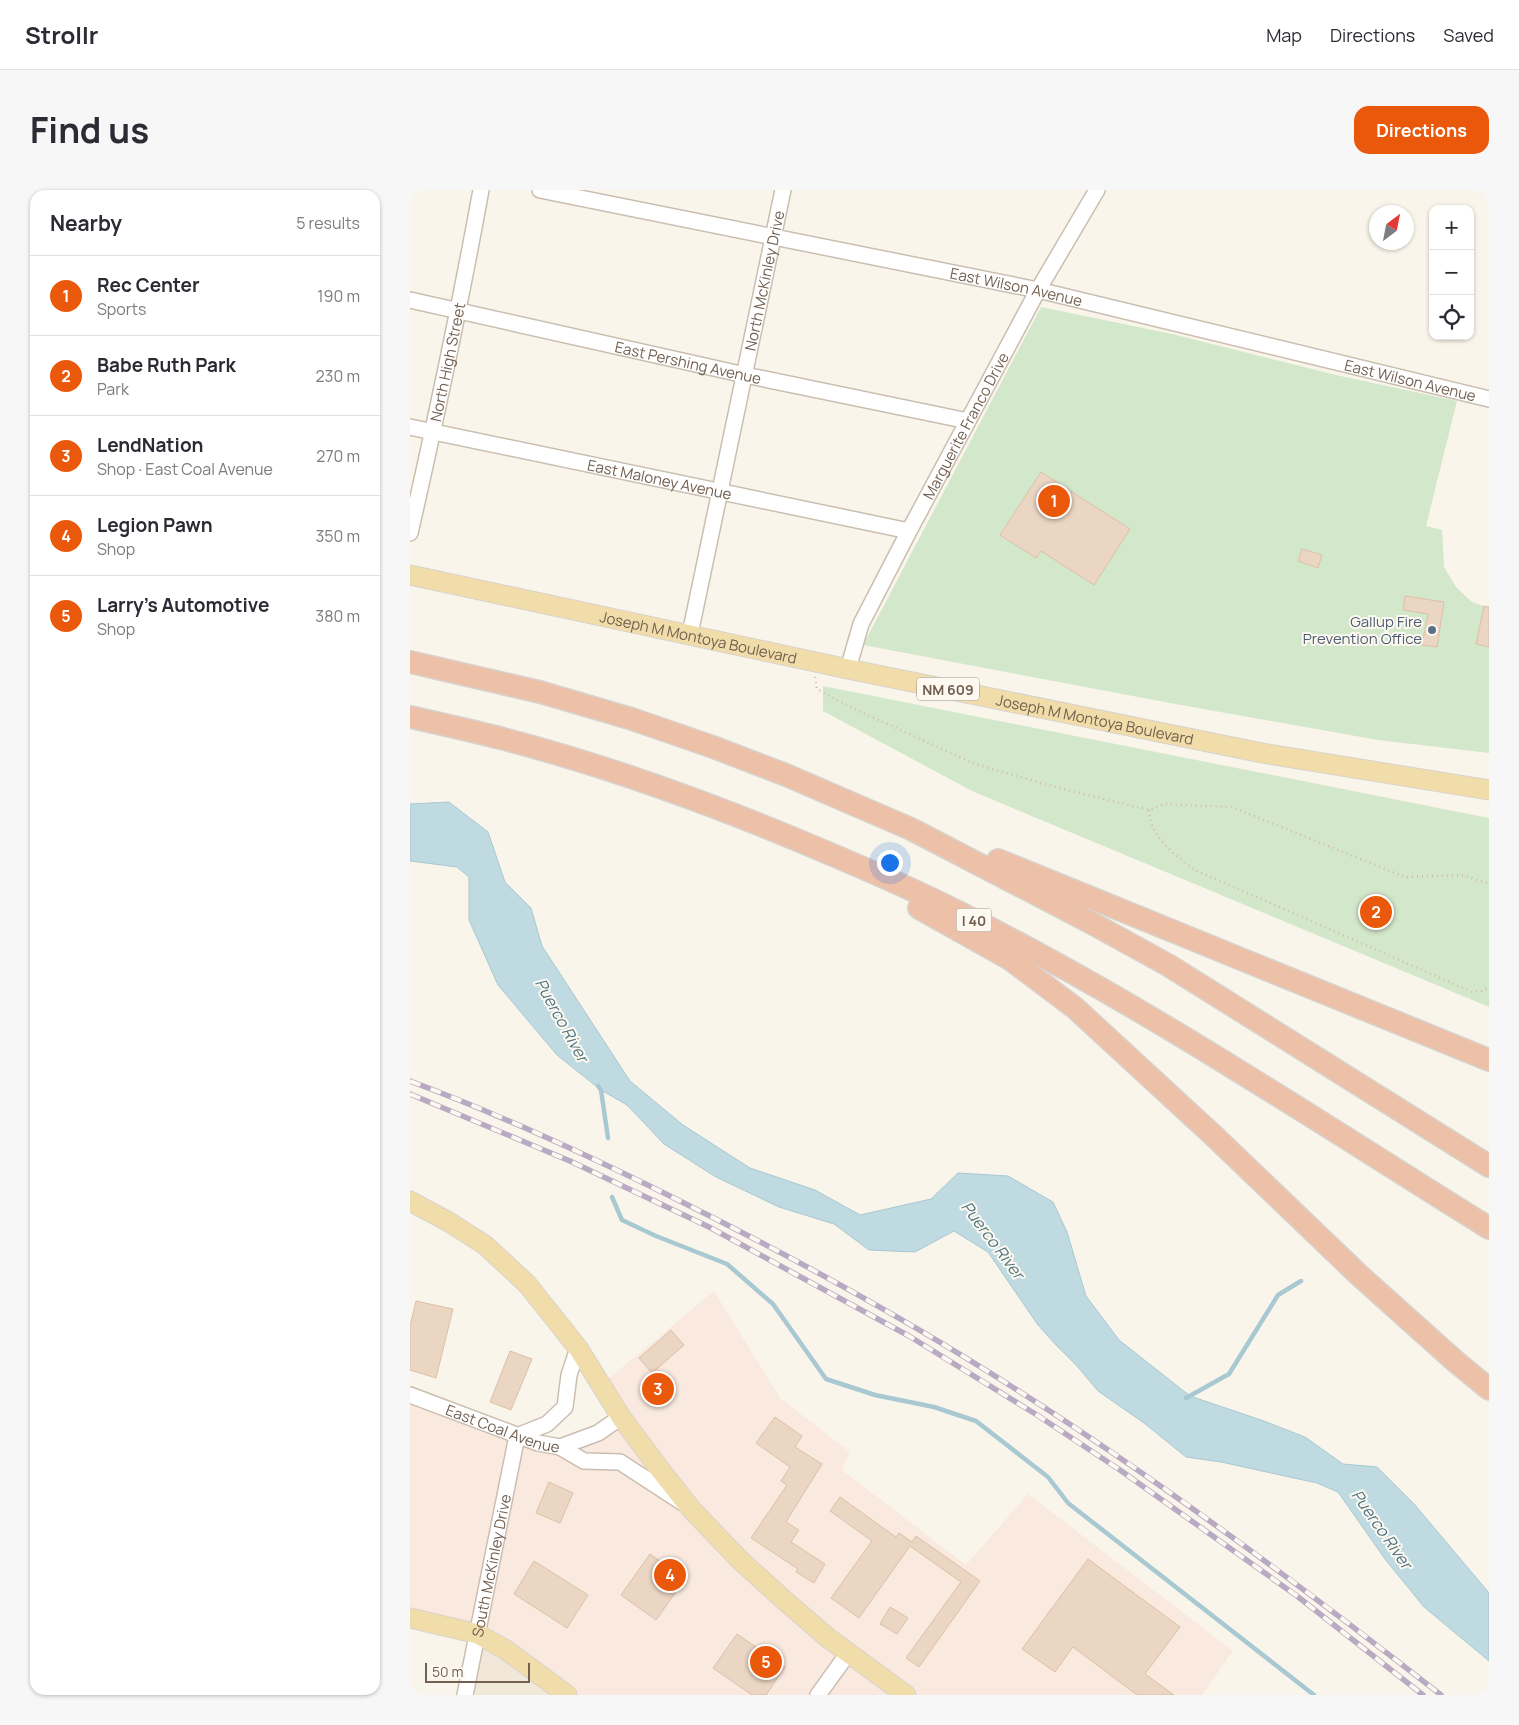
<!DOCTYPE html>
<html lang="en">
<head>
<meta charset="utf-8">
<style>
  :root { --surface:#fff; --page:#f7f7f7; --text:#2b2b33; --muted:#7c7c81; --line:#e1e1e2; --accent:#ea580c }
  body { margin:0; font-family:Manrope,sans-serif; background:var(--page); color:var(--text) }
  .controls { position:absolute; right:15px; top:15px; display:grid; overflow:hidden; border-radius:10px; box-shadow:0 1px 4px #0004 }
  .controls button { width:45px; height:45px; display:grid; place-items:center; padding:0; border:0; border-bottom:1px solid var(--line); background:var(--surface); color:var(--text); font:25px sans-serif }
  .compass { position:absolute; left:959px; top:15px; width:45px; height:45px; border-radius:50%; background:var(--surface); box-shadow:0 1px 4px #0004; rotate:32deg }
  .scale { position:absolute; left:15px; bottom:12px; width:105px; box-sizing:border-box; padding-left:5px; border:2px solid #725f50; border-top:0; font-size:14px; line-height:18px; white-space:nowrap; color:#725f50; -webkit-text-stroke:4px #fdf9f0; paint-order:stroke }
  .you { position:absolute; left:479px; top:672px; width:18px; height:18px; margin:-12px; border:4px solid #fff; border-radius:50%; background:#1a73e8; box-shadow:0 0 0 8px #1a73e833 }
  .badge { display:grid; place-items:center; width:32px; height:32px; border-radius:50%; background:var(--accent); color:#fff; font-size:16px; font-weight:700 }
  .pin { position:absolute; translate:-50% -50%; border:2px solid #fff; box-shadow:0 1px 5px #0006 }
  .list { margin:0; padding:0; list-style:none }
  h2 { display:flex; justify-content:space-between; align-items:center; height:65px; margin:0; padding:0 20px; font-size:21px }
  h2 small { font-size:16px; font-weight:400; color:var(--muted) }
  .list li { display:grid; grid-template-columns:32px 1fr auto; gap:15px; align-items:center; box-sizing:border-box; height:80px; padding:0 20px; border-top:1px solid var(--line) }
  .list b { display:block; font-size:19px; white-space:nowrap }
  .list p { margin:0; font-size:16px; white-space:nowrap; color:var(--muted) }
  .list em { font-size:16px; font-style:normal; color:var(--muted) }
  .icon { flex:none; width:28px; height:28px; fill:none; stroke:currentColor; stroke-width:2; stroke-linecap:round; stroke-linejoin:round }
  .map { position:relative; flex:none; width:1079px; height:1505px; overflow:hidden; border-radius:15px }
  header { display:flex; align-items:center; gap:30px; box-sizing:border-box; height:70px; padding:0 25px; background:var(--surface); border-bottom:1px solid var(--line) }
  header strong { font-size:24px }
  nav { display:flex; gap:28px; margin-inline-start:auto; font-size:18px }
  .intro { display:flex; align-items:center; justify-content:space-between; box-sizing:border-box; height:120px; padding:0 30px }
  h1 { margin:0; font-size:35px }
  .button { padding:12px 22px; border-radius:15px; background:var(--accent); color:#fff; font-size:18px; font-weight:700 }
  main { display:flex; gap:30px; padding:0 30px }
  aside { flex:1; background:var(--surface); border-radius:15px; box-shadow:0 1px 4px #0004 }
  .map>svg:first-child { display:block }
</style>
</head>
<body>
<header>
<strong>Strollr</strong>
<nav><a>Map</a><a>Directions</a><a>Saved</a></nav>
</header>
<div class="intro"><h1>Find us</h1><a class="button">Directions</a></div>
<main>
<aside>
<h2>Nearby<small>5 results</small></h2>
<ul class="list">
<li><span class="badge">1</span><div><b>Rec Center</b><p>Sports</p></div><em>190 m</em></li>
<li><span class="badge">2</span><div><b>Babe Ruth Park</b><p>Park</p></div><em>230 m</em></li>
<li><span class="badge">3</span><div><b>LendNation</b><p>Shop · East Coal Avenue</p></div><em>270 m</em></li>
<li><span class="badge">4</span><div><b>Legion Pawn</b><p>Shop</p></div><em>350 m</em></li>
<li><span class="badge">5</span><div><b>Larry's Automotive</b><p>Shop</p></div><em>380 m</em></li>
</ul>
</aside>
<div class="map">
<svg width="1079" height="1505" viewBox="0 0 1079 1505">
  <rect width="100%" height="100%" fill="#faf5ea"/>
  <polygon fill="#f1e8d9" points="68,1444 157,1505 55,1505"/>
  <polygon fill="#f9e9df" points="304,1101 370,1208 440,1262 432,1280 556,1375 618,1304 823,1461 792,1505 157,1505 96,1460 0,1428 0,1205 150,1257 210,1227 191,1195"/>
  <g fill="#d3e7ca">
    <polygon points="631,117 762,144 926,185 1047,211 1016,336 1032,340 1034,377 1046,397 1062,412 1079,418 1079,563 968,550 760,513 453,455"/>
    <polygon points="413,496 1079,628 1079,817 562,601 413,521"/>
  </g>
  <polygon fill="#c0dae2" stroke="#a8c8d2" points="39,612 78,642 95,692 121,718 132,756 220,891 273,935 340,978 405,1000 450,1025 521,1009 548,983 598,986 643,1012 657,1042 676,1106 709,1150 780,1206 851,1230 895,1247 933,1274 967,1277 1005,1315 1079,1403 1079,1471 1014,1417 975,1369 928,1302 907,1293 811,1272 776,1267 734,1233 688,1201 667,1176 647,1156 628,1135 578,1062 544,1041 505,1062 459,1060 424,1034 369,1017 306,987 254,954 217,915 191,900 147,865 88,795 59,730 59,687 47,677 0,671 0,614"/>
  <g fill="none" stroke-linecap="round" stroke-linejoin="round">
    <g stroke="#a8c8d2" stroke-width="4.5">
      <polyline points="188,896 191,900 198,948"/>
      <polyline points="202,1007 212,1030 246,1046 317,1074 363,1114 416,1189 465,1205 524,1217 566,1231 638,1287 658,1313 904,1505"/>
      <polyline points="776,1208 819,1184 868,1105 891,1091"/>
    </g>
  </g>
  <g fill="#ead6c3" stroke="#ddc0a7">
    <polygon points="631,282 720,339 684,395 631,361 626,368 590,345"/>
    <polygon points="892,359 912,365 908,378 888,371"/>
    <polygon points="995,406 1034,412 1027,457 1012,455 1018,424 993,420"/>
    <polygon points="1074,416 1079,417 1079,457 1066,454"/>
    <polygon points="6,1111 43,1119 26,1188 0,1180 0,1136"/>
    <polygon points="261,1140 274,1155 242,1183 229,1168"/>
    <polygon points="100,1161 122,1169 101,1220 80,1212"/>
    <polygon points="365,1227 392,1246 385,1257 412,1274 376,1332 389,1340 381,1352 415,1374 404,1393 386,1382 388,1379 341,1348 377,1295 371,1291 380,1277 346,1253"/>
    <polygon points="139,1292 163,1303 150,1333 126,1323"/>
    <polygon points="430,1307 486,1347 489,1343 502,1352 506,1346 570,1391 509,1477 496,1468 551,1392 500,1356 449,1428 421,1408 462,1351 420,1321"/>
    <polygon points="240,1364 275,1389 246,1430 211,1405"/>
    <polygon points="678,1369 770,1437 735,1484 764,1505 727,1505 663,1457 645,1482 612,1459"/>
    <polygon points="124,1371 178,1405 157,1438 104,1404"/>
    <polygon points="480,1417 498,1428 487,1444 470,1434"/>
    <polygon points="327,1444 375,1477 356,1505 342,1505 303,1478"/>
  </g>
  <g fill="none" stroke-linecap="round" stroke-linejoin="round">
    <defs>
      <g id="minor">
        <path id="s1" d="M 130,0 L 628,100 L 1079,209"/>
        <path id="s2" d="M 0,110 L 335,185 L 558,231"/>
        <path id="s3" d="M 0,237 L 499,341"/>
        <path id="s4" d="M 0,343 C 26,229 50,115 71,0"/>
        <path id="s5" d="M 280,444 L 373,0"/>
        <path id="s6" d="M 438,479 L 451,434 L 499,341 L 628,100 L 687,0"/>
        <path id="s7" d="M 0,1205 L 128,1253 L 150,1257 L 188,1243 L 211,1227"/>
        <polyline points="107,1246 137,1234 155,1217 159,1185 168,1158"/>
        <polyline points="150,1257 174,1271 210,1272 273,1313"/>
        <path id="s8" d="M 55,1505 L 107,1246"/>
        <polyline points="408,1505 439,1462"/>
      </g>
      <g id="major">
        <path id="s9" d="M 0,385 L 438,479 L 852,563 L 1079,600"/>
        <polyline points="0,1011 39,1032 75,1055 117,1094 168,1158 211,1227 248,1277 282,1320 331,1371 374,1410 418,1448 496,1505"/>
        <polyline points="0,1428 68,1444 96,1460 157,1505"/>
      </g>
      <g id="highway">
        <polyline points="0,472 130,502 222,529 303,557 376,585 501,639 678,731 758,775 1079,976"/>
        <path d="M 0,527 C 31,534 63,541 94,549 C 205,578 313,618 418,663 C 463,682 507,701 550,723 C 734,815 905,930 1079,1038"/>
        <polyline points="588,670 1079,870"/>
        <polyline points="509,718 600,769 665,818 805,947 949,1085 1045,1171 1079,1199"/>
      </g>
    </defs>
    <use href="#minor" stroke="#cbbeb1" stroke-width="18"/>
    <use href="#major" stroke="#d8d2ce" stroke-width="21"/>
    <use href="#highway" stroke="#d8d2ce" stroke-width="24"/>
    <g stroke="#d2bca8" stroke-width="2.5" stroke-dasharray="1 4" stroke-linecap="butt">
      <polyline points="405,487 407,499 442,518 565,574 645,597 739,620 754,614 822,617 995,687 1053,685 1079,694"/>
      <path d="M 739,620 C 739,646 766,666 785,680 L 1062,802 L 1071,801 L 1079,797"/>
    </g>
    <use href="#minor" stroke="#fff" stroke-width="15"/>
    <use href="#major" stroke="#f1ddaa" stroke-width="19"/>
    <use href="#highway" stroke="#edc0a8" stroke-width="21"/>
    <defs>
      <g id="rail">
        <path d="M 0,891 C 89,924 175,964 260,1006 C 377,1064 493,1127 604,1198 C 752,1292 893,1397 1031,1505"/>
        <polyline points="0,904 160,971 299,1037 499,1146 627,1225 710,1280 887,1406 1013,1505"/>
      </g>
    </defs>
    <use href="#rail" stroke="#b9a9c3" stroke-width="5.5"/>
    <use href="#rail" stroke="#fdf9f0" stroke-width="4" stroke-dasharray="11" stroke-linecap="butt"/>
  </g>
  <circle fill="#5c6f8a" stroke="#fdf9f0" stroke-width="2" cx="1022" cy="440" r="5"/>
  <g text-anchor="middle" dominant-baseline="central" stroke-width="4" stroke-linejoin="round" paint-order="stroke">
    <g fill="#fdf9f0" stroke="#9c8d80" stroke-width="1">
      <rect x="507" y="487.5" width="62" height="23" rx="4"/>
      <rect x="546.5" y="718.5" width="35" height="23" rx="4"/>
    </g>
    <g font-size="14" font-weight="bold" fill="#725f50">
      <text x="538" y="499">NM 609</text>
      <text x="564" y="730">I 40</text>
    </g>
    <g font-size="15" fill="#725f50" stroke="#fdf9f0">
      <text stroke="none"><textPath href="#s5" startOffset="361">North McKinley Drive</textPath></text>
      <text stroke="none"><textPath href="#s1" startOffset="486">East Wilson Avenue</textPath></text>
      <text stroke="none"><textPath href="#s4" startOffset="175">North High Street</textPath></text>
      <text stroke="none"><textPath href="#s2" startOffset="285">East Pershing Avenue</textPath></text>
      <text stroke="none"><textPath href="#s1" startOffset="891">East Wilson Avenue</textPath></text>
      <text stroke="none"><textPath href="#s6" startOffset="271">Marguerite Franco Drive</textPath></text>
      <text stroke="none"><textPath href="#s3" startOffset="255">East Maloney Avenue</textPath></text>
      <text stroke="none"><textPath href="#s9" startOffset="295">Joseph M Montoya Boulevard</textPath></text>
      <text stroke="none"><textPath href="#s9" startOffset="700">Joseph M Montoya Boulevard</textPath></text>
      <text stroke="none"><textPath href="#s7" startOffset="99">East Coal Avenue</textPath></text>
      <text stroke="none"><textPath href="#s8" startOffset="132">South McKinley Drive</textPath></text>
    </g>
    <g font-size="15" fill="#4e5e75" stroke="#fdf9f0" text-anchor="end">
      <text x="1012" y="431">Gallup Fire<tspan x="1012" dy="17">Prevention Office</tspan></text>
    </g>
    <g font-size="16" font-style="italic" fill="#4c7483" stroke="#fdf9f0">
      <text transform="translate(152 830) rotate(61)">Puerco River</text>
      <text transform="translate(583 1050) rotate(53)">Puerco River</text>
      <text transform="translate(972 1339) rotate(55)">Puerco River</text>
    </g>
  </g>
</svg>
<div class="controls">
<button>+</button>
<button>−</button>
<button><svg class="icon" aria-label="locate" viewBox="0 0 24 24"><circle cx="12" cy="12" r="6"/><path d="M12 2v4M12 18v4M2 12h4M18 12h4"/></svg></button>
</div>
<svg class="compass" viewBox="-18 -18 36 36"><path d="M0-13l5 13h-10z" fill="#e53935"/><path d="M0 13l5-13h-10z" fill="#7c7c81"/></svg>
<div class="scale">50 m</div>
<div class="you"></div>
<div class="pin badge" style="left:644px;top:311px">1</div>
<div class="pin badge" style="left:966px;top:722px">2</div>
<div class="pin badge" style="left:248px;top:1199px">3</div>
<div class="pin badge" style="left:260px;top:1385px">4</div>
<div class="pin badge" style="left:356px;top:1472px">5</div>
</div>
</main>
</body>
</html>
